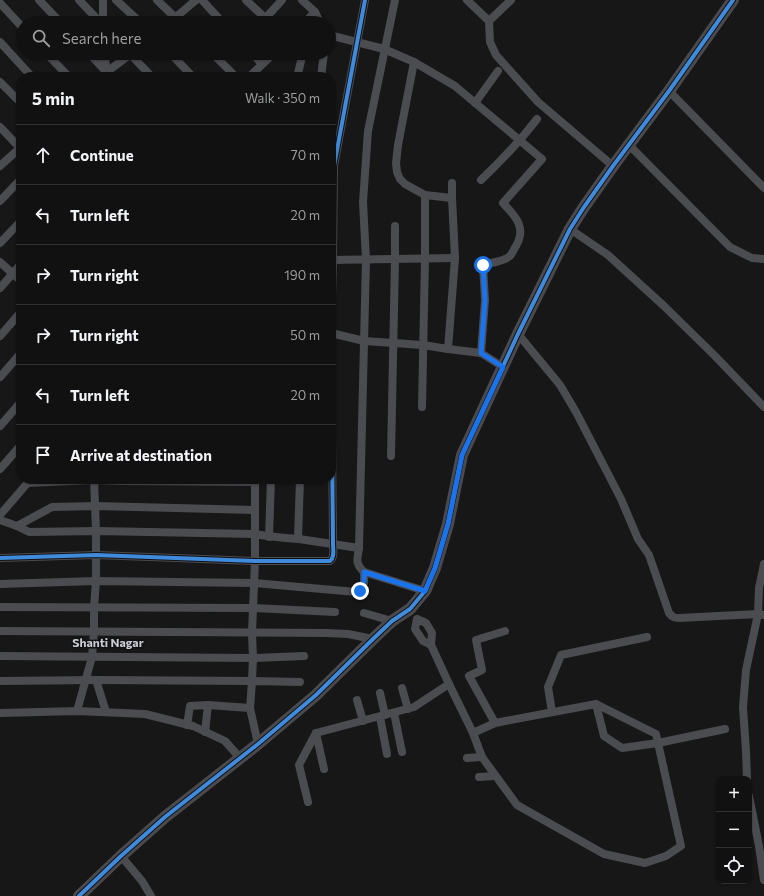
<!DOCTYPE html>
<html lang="en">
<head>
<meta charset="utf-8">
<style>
  :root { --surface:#111; --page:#1a1a1a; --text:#f1f3f6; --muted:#9c9d9f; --line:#303131 }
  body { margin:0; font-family:Commissioner,sans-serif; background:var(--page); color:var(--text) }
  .controls { position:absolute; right:12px; bottom:12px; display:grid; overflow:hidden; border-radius:8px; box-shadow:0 1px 3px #0004 }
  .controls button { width:36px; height:36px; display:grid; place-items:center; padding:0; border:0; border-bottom:1px solid var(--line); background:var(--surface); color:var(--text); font:20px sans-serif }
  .stop { position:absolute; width:12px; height:12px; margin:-9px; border:3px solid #1a73e8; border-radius:50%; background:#fff }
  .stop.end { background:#1a73e8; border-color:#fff; box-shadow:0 1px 4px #0008 }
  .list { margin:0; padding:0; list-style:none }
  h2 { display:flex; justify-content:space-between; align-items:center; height:52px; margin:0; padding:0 16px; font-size:17px }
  h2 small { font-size:13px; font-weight:400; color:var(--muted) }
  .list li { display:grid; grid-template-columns:26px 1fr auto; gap:12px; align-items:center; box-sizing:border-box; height:60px; padding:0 16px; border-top:1px solid var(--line) }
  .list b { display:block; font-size:15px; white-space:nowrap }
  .list em { font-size:13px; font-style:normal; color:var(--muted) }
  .icon { flex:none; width:22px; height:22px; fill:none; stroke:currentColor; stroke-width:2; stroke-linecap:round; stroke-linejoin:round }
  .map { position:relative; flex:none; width:764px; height:896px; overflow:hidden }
  .search { position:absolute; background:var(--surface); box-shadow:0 1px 3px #0004; left:16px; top:16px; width:320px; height:44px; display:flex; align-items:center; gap:10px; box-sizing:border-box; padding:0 14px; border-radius:22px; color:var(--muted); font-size:15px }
  .panel { position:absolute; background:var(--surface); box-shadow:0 1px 3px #0004; left:16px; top:72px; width:320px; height:412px; border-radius:16px }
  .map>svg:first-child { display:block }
</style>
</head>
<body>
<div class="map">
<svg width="764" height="896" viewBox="0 0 764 896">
  <rect width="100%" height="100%" fill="#171717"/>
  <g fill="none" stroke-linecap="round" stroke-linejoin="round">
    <g stroke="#4b4c50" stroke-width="8">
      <polyline points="39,0 61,23"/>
      <polyline points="79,0 101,23"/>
      <polyline points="116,0 141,23"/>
      <polyline points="157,0 181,23"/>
      <polyline points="202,0 223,23"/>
      <polyline points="246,0 265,18"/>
      <polyline points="302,0 315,12 320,23"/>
      <polyline points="467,0 489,21 490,42 496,55 538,102 613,166"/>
      <polyline points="0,3 23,28"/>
      <polyline points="489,21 511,0"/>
      <polyline points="103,23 103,0"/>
      <polyline points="169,23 196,0"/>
      <polyline points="261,23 282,0"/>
      <polyline points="304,23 315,12"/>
      <path d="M 329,35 L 384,49 L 414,62 L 455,86 L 542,159 L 503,203 C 515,216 527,227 516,246 C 514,249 512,254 510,256 C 505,261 490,263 483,265 L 485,300 L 481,353"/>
      <polyline points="0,42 32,77"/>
      <polyline points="46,53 69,77"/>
      <polyline points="89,53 111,77"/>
      <polyline points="105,53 106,72"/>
      <polyline points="170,53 193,77"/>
      <polyline points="212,53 236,77"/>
      <polyline points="252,53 262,64"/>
      <polyline points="130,54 152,77"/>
      <polyline points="414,62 398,145 396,163 397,172 400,179 405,184 425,195 452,198 452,183"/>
      <polyline points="100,77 132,53"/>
      <polyline points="249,77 274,53"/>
      <polyline points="297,77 303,53"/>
      <polyline points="321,77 324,53"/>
      <polyline points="0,82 21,103"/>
      <polyline points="669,91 764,188"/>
      <polyline points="475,103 498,71"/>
      <polyline points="0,127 21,149"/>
      <polyline points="629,145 730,247 752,258 764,259"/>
      <polyline points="0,166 21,147"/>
      <path d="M 481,180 C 501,161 520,141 537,119"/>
      <polyline points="0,201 20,180"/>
      <polyline points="570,229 608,255 664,306 715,356 764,407"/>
      <polyline points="0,243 21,221"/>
      <polyline points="331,260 455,258"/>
      <polyline points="0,262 21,281"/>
      <polyline points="0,288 21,264"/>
      <polyline points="331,333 364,341 423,345 448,349 481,353 503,367"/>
      <path d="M 518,334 L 560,385 L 576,412 L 621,499 L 638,539 L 649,555 L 669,613 C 672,617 674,618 679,618 L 758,614 L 764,615"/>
      <polyline points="0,336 21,312"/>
      <polyline points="448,349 455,258 452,198"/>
      <polyline points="0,377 21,353"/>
      <polyline points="422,407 425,258 425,195"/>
      <polyline points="0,426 21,402"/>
      <polyline points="391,456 395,259 395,226"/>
      <polyline points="0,469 21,445"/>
      <polyline points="28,483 94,480 122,481 256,482"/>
      <polyline points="0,515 31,479"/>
      <path d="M 0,520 L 17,526 L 29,532 L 96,531 L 255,534 C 270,537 284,538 299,539 C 319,542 339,545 359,548 C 357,560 355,563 364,572 L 425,591"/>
      <polyline points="17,526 52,507 95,506 255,510"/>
      <polyline points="269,537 271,479"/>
      <polyline points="298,539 300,479"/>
      <polyline points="359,548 366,260 363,202 368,131 395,0"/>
      <path d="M 0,558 L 96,555 L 255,561 L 330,561 C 335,557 333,550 333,544 L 331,333 L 333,261 L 334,166 L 365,0"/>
      <path d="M 0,584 L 96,581 L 254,583 L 356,592 C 366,590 364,580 364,572"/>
      <polyline points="0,607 253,608 335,612"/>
      <polyline points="364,613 392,621"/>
      <polygon points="417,619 426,623 432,633 431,645 423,641 415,629"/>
      <polyline points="0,631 326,633 348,634 373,639"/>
      <polyline points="431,645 449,684 473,733 482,757 517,805 604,854 645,863 666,856 681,846 656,734 596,704 495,723 473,733"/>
      <polyline points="0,656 253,658 304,656"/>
      <polyline points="96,680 106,712"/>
      <polyline points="0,681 96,680 252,681 253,658 252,633 255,561 255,479"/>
      <polyline points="402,688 408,709"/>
      <polyline points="380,693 385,715"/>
      <polyline points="357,700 363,721"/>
      <polyline points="596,704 604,736 622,748 658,743 725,729"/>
      <polyline points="77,711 92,657 94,631 94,607 96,581 96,531 94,479"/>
      <polyline points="552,712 548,687 561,655 647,637"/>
      <polyline points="0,713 77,711 145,714 193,726 225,741 240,758"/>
      <polyline points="394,713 402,752"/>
      <polyline points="380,717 387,754"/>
      <polyline points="495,723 469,676 482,670 476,640 505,631"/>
      <polyline points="187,725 190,706 208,705 250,708"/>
      <polyline points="205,732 208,705"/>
      <polyline points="316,733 324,769"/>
      <polyline points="258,744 250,708 252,681 300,682"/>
      <polyline points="467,758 482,757"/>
      <polyline points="479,777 495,776"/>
      <polyline points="747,779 746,751 743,707 746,670 758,614 759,588 764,564"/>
      <polyline points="749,796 759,846 764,880"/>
      <polyline points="308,802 299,765 316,733 414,707 449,684"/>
      <polyline points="121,856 142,881 151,896"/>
    </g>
    <polyline stroke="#4a4a4e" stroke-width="12" points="79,896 121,856 165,817 258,744 316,695 373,639 392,621 410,609 425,591 435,568 448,524 462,455 518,334 570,229 584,207 613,166 669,91 733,0"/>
    <defs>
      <g id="cycleway">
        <path d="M 0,558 L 96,555 L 255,561 L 330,561 C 335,557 333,550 333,544 L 331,333 L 333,261 L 334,166 L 365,0"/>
        <polyline points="79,896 121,856 165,817 258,744 316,695 373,639 392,621 410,609 425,591 435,568 448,524 462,455 518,334 570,229 584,207 613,166 669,91 733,0"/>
      </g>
    </defs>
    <use href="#cycleway" stroke="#111113" stroke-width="6"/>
    <use href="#cycleway" stroke="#408adc" stroke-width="4"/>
  </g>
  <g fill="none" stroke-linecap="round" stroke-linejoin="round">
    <path stroke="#1a73e8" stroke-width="5" d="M 360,591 C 365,586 364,578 364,572 L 425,591 L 435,568 L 448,524 L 462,455 L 503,367 L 481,353 L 485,300 L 483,265"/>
  </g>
  <g text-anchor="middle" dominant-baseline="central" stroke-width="3" stroke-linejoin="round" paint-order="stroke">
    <g font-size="12" font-weight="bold" fill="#c9ccd4" stroke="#111113">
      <text x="108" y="642">Shanti Nagar</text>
    </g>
  </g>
</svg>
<div class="controls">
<button>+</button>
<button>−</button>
<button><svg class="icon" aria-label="locate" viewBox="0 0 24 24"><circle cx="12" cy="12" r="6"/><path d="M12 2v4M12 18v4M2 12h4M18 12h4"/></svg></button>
</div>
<div class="stop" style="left:483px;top:265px"></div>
<div class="stop end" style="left:360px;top:591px"></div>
<div class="search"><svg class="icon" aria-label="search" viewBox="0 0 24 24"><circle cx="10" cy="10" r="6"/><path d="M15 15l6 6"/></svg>Search here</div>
<section class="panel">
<h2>5 min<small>Walk · 350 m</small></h2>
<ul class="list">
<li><svg class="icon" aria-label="ahead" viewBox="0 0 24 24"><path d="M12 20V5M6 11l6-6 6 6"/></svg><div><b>Continue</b></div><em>70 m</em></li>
<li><svg class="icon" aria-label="left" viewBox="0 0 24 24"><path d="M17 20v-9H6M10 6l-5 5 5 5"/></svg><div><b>Turn left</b></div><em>20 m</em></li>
<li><svg class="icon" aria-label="right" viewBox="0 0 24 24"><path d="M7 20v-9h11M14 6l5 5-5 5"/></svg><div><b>Turn right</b></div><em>190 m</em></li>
<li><svg class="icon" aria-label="right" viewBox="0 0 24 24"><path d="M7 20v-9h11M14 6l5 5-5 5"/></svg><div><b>Turn right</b></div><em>50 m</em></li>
<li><svg class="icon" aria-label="left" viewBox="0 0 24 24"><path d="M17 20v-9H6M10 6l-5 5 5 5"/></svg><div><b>Turn left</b></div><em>20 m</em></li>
<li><svg class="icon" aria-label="arrive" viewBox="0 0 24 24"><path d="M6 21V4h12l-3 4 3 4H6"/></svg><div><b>Arrive at destination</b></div></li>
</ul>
</section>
</div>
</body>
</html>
